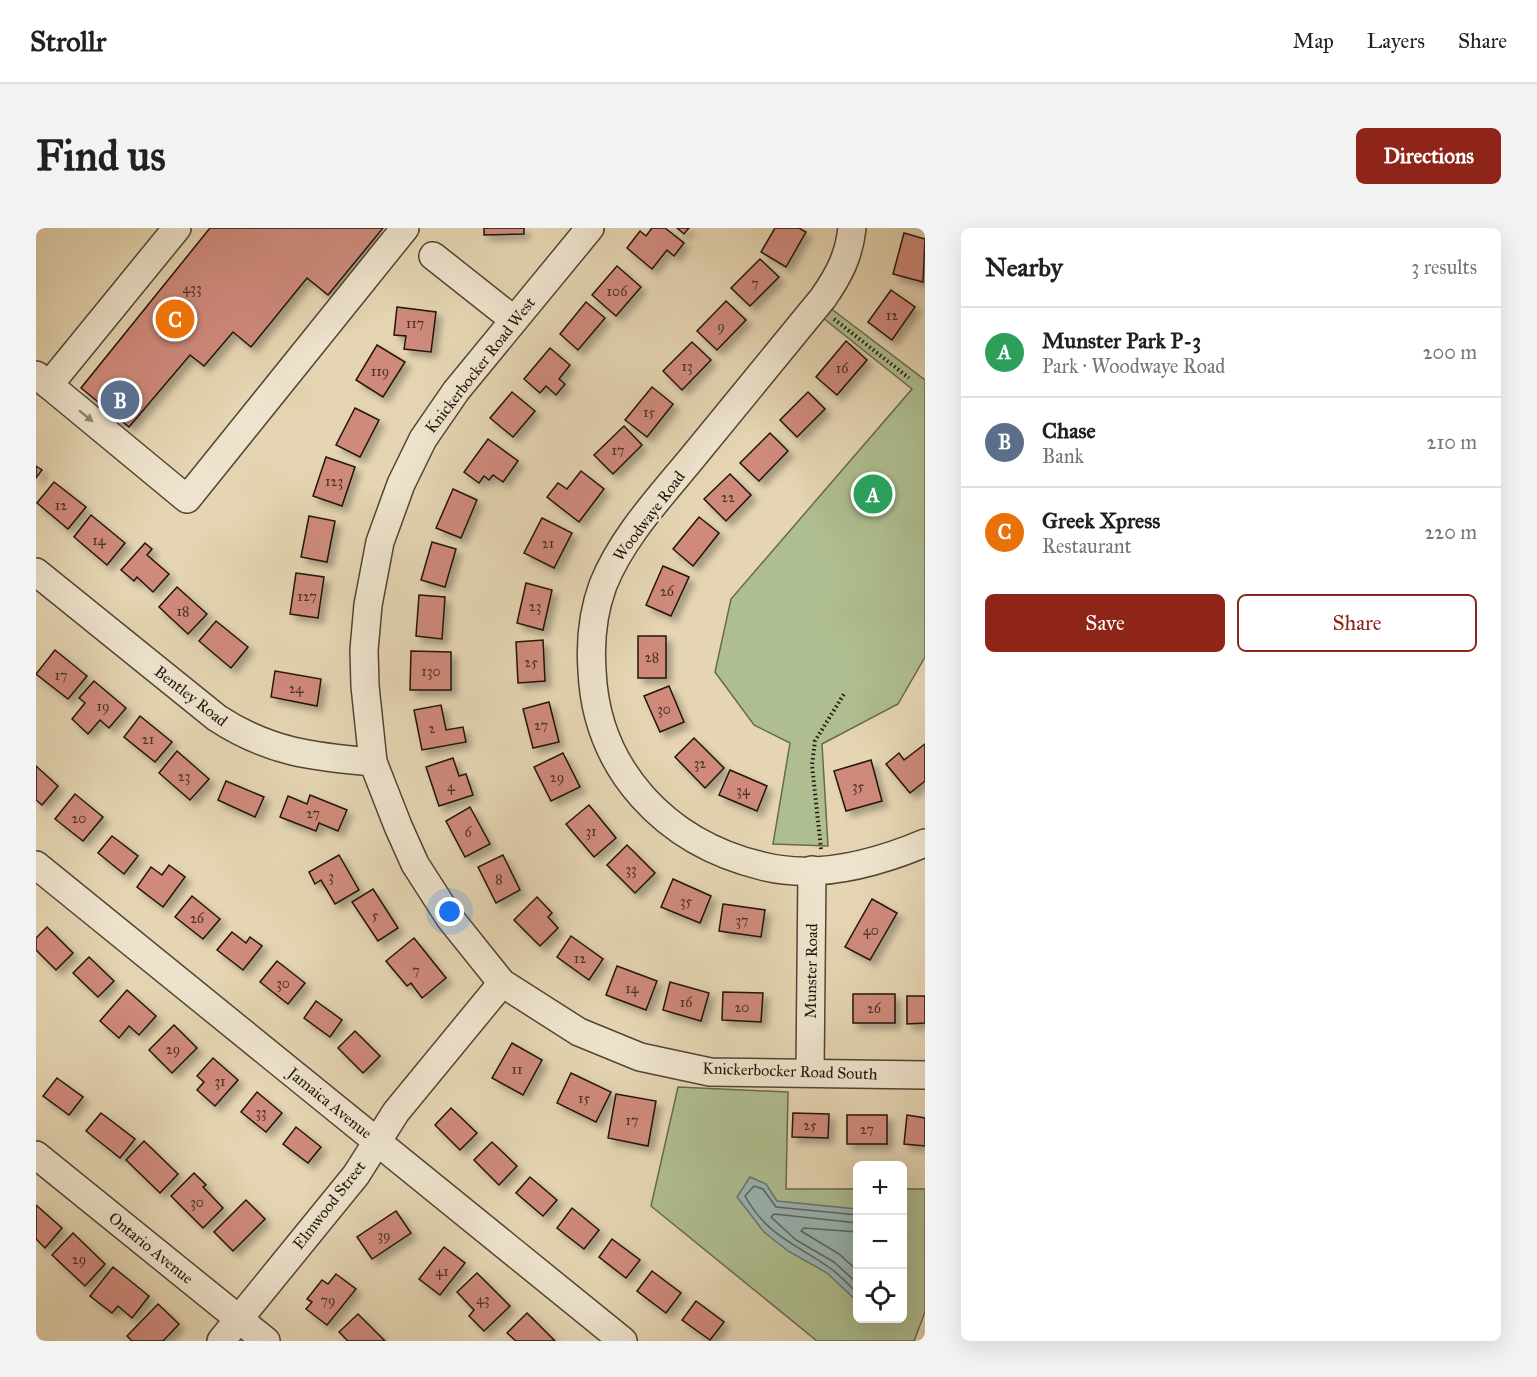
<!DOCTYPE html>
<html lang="en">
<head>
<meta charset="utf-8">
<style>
  :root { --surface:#fff; --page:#f2f2f2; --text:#202124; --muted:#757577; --line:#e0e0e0; --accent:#8f2418 }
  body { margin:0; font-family:"IM FELL Great Primer",serif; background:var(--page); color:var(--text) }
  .controls { position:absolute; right:18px; bottom:18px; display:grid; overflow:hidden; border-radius:9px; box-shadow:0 6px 24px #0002 }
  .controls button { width:54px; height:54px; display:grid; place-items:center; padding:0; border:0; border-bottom:2px solid var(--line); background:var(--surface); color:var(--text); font:30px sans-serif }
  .you { position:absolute; left:414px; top:684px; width:21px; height:21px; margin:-15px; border:4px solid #fff; border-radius:50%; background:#1a73e8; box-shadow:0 0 0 9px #1a73e833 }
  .badge { display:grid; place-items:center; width:39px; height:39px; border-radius:50%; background:var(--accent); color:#fff; font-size:20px; font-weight:700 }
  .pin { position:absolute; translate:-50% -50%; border:3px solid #fff; box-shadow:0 2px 6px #0006 }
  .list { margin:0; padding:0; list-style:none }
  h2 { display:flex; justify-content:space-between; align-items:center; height:78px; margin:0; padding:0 24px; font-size:26px }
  h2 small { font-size:20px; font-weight:400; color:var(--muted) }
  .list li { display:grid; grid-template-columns:39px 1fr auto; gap:18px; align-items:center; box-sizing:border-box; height:90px; padding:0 24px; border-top:2px solid var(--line) }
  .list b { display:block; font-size:22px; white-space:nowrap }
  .list p { margin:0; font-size:20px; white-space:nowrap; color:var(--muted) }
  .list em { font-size:20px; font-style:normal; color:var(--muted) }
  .actions { display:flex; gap:12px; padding:18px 24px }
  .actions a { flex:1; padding:14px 0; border:2px solid var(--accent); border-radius:9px; text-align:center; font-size:21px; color:var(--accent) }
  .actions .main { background:var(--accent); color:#fff }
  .icon { flex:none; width:33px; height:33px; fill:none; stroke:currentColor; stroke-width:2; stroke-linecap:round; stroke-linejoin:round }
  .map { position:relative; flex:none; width:889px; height:1113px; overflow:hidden; border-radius:9px }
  header { display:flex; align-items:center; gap:36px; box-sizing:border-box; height:84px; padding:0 30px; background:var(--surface); border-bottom:2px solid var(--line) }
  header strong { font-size:28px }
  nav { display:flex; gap:33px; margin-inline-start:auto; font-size:21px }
  .intro { display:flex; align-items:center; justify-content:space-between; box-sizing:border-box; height:144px; padding:0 36px }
  h1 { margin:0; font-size:42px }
  .button { padding:15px 27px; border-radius:9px; background:var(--accent); color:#fff; font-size:21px; font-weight:700 }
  main { display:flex; gap:36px; padding:0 36px }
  aside { flex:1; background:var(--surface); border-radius:9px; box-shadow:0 6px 24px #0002 }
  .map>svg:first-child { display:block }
</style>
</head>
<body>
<header>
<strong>Strollr</strong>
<nav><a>Map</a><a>Layers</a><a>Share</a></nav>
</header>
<div class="intro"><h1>Find us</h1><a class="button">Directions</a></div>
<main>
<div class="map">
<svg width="889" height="1113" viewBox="0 0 889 1113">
  <defs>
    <filter id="shadow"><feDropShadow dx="5.5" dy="5.5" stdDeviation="3" flood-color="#0004"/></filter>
  </defs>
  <rect width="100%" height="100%" fill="#e5d5b2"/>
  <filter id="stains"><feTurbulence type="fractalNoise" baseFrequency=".00333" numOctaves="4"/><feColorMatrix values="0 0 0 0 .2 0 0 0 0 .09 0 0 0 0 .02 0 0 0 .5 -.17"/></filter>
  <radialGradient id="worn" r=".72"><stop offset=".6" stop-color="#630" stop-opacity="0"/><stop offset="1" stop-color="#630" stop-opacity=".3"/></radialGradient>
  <g fill="#afbe90" stroke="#68694e" stroke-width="1.5">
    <polygon points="785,73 889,152 889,429 862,476 786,516 792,618 737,616 754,515 718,497 679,444 695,371 876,161 777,82"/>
    <polygon points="642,859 752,864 750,961 821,961 822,1090 867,1090 867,961 889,961 889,1084 878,1113 781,1113 615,978"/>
  </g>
  <polygon fill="#99b6b5" stroke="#697571" stroke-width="1.5" points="714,949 730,956 741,973 821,981 821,1073 791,1045 752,1023 728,1004 701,969"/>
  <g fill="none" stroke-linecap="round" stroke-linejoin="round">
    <g stroke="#5d6560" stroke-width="1.5">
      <path d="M 822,987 L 740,979 L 727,961 L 718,958 L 709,968 C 732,1009 759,1015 794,1040 C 804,1047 813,1057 822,1066"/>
      <polyline points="822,995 738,986 735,989 760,1012 798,1034 822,1056"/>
      <polyline points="822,1004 768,1000 765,1003 803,1026 822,1043"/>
    </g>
  </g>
  <g fill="#cf8a7c" stroke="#21140c" stroke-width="1.5" filter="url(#shadow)">
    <polygon points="174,0 347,0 292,67 271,50 215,119 197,104 168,138 154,127 93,199 45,160"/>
    <polygon points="448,0 488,0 488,6 448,7"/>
    <polygon points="616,0 629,0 648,15 638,28 631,22 616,41 591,20 604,3 610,8"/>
    <polygon points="641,0 653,0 648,6"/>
    <polygon points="739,0 763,0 770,4 750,39 725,24"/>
    <polygon points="868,5 889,11 887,54 857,46"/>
    <polygon points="724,31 743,49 714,78 695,60"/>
    <polygon points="581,38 605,59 580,88 556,67"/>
    <polygon points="855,62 879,79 856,112 832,94"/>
    <polygon points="690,73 710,92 681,122 661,103"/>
    <polygon points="550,74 569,90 542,122 524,106"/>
    <polygon points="361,79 400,84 395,124 368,121 370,108 358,107"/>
    <polygon points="810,113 831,132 801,167 780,149"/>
    <polygon points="656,114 675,132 646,162 627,143"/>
    <polygon points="341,117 369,134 347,169 320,152"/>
    <polygon points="514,120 534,137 523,151 529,156 520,167 510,158 504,165 488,151"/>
    <polygon points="616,159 637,176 611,209 589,192"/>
    <polygon points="476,164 499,183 477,209 454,190"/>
    <polygon points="772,164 789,181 761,209 744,192"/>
    <polygon points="319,180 343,192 324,229 300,217"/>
    <polygon points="588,198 606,217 577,246 558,227"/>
    <polygon points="734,205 752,223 723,253 704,235"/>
    <polygon points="452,211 482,233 467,254 457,247 453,252 448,248 443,255 428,244"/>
    <polygon points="290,229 319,239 306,278 277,268"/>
    <polygon points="0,238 6,242 0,250"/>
    <polygon points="545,243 568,261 543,294 511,269 522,255 531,261"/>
    <polygon points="694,246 715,267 690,293 668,271"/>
    <polygon points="18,254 50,279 32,301 1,275"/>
    <polygon points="417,261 441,272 425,310 400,300"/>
    <polygon points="55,287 89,315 71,337 38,309"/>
    <polygon points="273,288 299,293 291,334 265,329"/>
    <polygon points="663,289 683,305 657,338 637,321"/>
    <polygon points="506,290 536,305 518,340 488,325"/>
    <polygon points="396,314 420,321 409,359 385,352"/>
    <polygon points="109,315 116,321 111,327 133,346 117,364 101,349 98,353 85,342"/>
    <polygon points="627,338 653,349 635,388 610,377"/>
    <polygon points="260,345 288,349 282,390 254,386"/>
    <polygon points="490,355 516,362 507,402 481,395"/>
    <polygon points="141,359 171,386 152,406 123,379"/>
    <polygon points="383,367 409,369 406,411 380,408"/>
    <polygon points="180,393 212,419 195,440 163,413"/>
    <rect x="602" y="408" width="28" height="42"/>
    <polygon points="507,412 509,453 482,455 480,414"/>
    <polygon points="19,422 51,448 32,471 0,446"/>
    <polygon points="375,423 415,424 415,462 374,462"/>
    <polygon points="239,443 285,451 281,478 235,469"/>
    <polygon points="58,453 90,480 73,500 64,492 52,506 36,491 49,475 43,470"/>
    <polygon points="633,458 648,494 624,504 608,468"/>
    <polygon points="513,474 523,514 497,520 487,481"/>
    <polygon points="405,477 410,502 427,499 430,514 386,522 378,482"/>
    <polygon points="104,488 136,514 119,534 88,509"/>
    <polygon points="658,510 688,540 669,560 639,529"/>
    <polygon points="889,516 889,553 874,565 850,536 863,525 868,532"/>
    <polygon points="141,523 173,551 154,572 123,545"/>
    <polygon points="527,525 544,559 515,573 498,539"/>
    <polygon points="417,530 423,548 430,546 437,567 403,578 390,539"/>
    <polygon points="835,532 846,573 810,583 798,543"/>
    <polygon points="0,538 22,558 6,577 0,572"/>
    <polygon points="694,542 731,558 721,583 683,567"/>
    <polygon points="190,553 228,569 219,589 182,572"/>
    <polygon points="39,566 67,589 47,613 19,591"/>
    <polygon points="274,567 311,582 302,603 283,595 280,603 244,589 252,568 271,576"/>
    <polygon points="553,577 580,610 558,629 530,596"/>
    <polygon points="434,579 454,616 429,629 410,593"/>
    <polygon points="76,608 102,628 88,646 62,625"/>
    <polygon points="591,617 619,645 599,665 571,637"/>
    <polygon points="303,627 323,662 299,676 285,652 279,656 273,644"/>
    <polygon points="467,627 484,662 460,675 442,639"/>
    <polygon points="133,637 149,649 127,679 101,659 115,639 126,647"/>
    <polygon points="637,651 675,668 664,695 625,679"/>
    <polygon points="337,661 362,700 342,713 316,674"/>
    <polygon points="156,668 184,691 167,711 139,689"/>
    <polygon points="501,669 516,685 512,689 522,700 504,718 478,692"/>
    <polygon points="836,671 861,685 834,732 809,719"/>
    <polygon points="687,676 729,682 725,709 683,703"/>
    <polygon points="11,699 37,725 20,742 0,722 0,710"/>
    <polygon points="196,704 210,715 214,709 226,718 207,742 181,722"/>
    <polygon points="535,708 567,731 553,752 521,729"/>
    <polygon points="378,710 410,750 386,770 375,755 371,758 350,733"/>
    <polygon points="53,729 78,753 62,769 37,745"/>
    <polygon points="241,733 269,755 252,776 224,754"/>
    <polygon points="581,738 621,753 610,782 570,767"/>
    <polygon points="634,754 673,765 665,793 627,782"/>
    <polygon points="91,762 120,788 103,807 93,798 83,810 64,793"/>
    <polygon points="687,764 727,765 725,794 686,792"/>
    <rect x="817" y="766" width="42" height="29"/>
    <polygon points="871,768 889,768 889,795 871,796"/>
    <polygon points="280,773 306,792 294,809 268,790"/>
    <polygon points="138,797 161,820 136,845 113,822"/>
    <polygon points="319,803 344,828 327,845 302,820"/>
    <polygon points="476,815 506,832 487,867 456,850"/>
    <polygon points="177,830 202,852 179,878 161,862 168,854 161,848"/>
    <polygon points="535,845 575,864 560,894 521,875"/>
    <polygon points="21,850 47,869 33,887 7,868"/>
    <polygon points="221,864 246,885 230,904 205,884"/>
    <polygon points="580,866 620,873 612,918 572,910"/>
    <polygon points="415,880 441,905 424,922 399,897"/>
    <polygon points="65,885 99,911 84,930 50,903"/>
    <polygon points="757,885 793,886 792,910 756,909"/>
    <rect x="811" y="887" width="40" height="29"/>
    <polygon points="871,887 889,890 889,918 868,916"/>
    <polygon points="260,899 285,919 272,935 247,916"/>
    <polygon points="108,913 142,946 124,965 90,932"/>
    <polygon points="456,914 481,938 463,957 438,932"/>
    <polygon points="158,945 170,957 167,959 187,980 167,1000 135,968"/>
    <polygon points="494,949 521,972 507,988 480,965"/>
    <polygon points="210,972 229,991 197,1023 178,1004"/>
    <polygon points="0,977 26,1000 9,1020 0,1011"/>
    <polygon points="536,980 563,1002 548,1021 521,1000"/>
    <polygon points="360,983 375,1005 336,1031 321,1009"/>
    <polygon points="37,1005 69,1036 49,1058 16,1027"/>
    <polygon points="576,1011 604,1032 590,1050 563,1029"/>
    <polygon points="408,1019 429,1035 404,1067 383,1051"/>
    <polygon points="77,1039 113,1068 96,1090 82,1078 76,1085 54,1068"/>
    <polygon points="616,1043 645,1065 630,1085 601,1063"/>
    <polygon points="441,1045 474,1078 448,1103 433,1088 438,1082 421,1064"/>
    <polygon points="300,1046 320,1061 291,1097 270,1081 276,1074 271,1071 286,1052 292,1056"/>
    <polygon points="660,1073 688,1094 674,1112 646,1092"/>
    <polygon points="122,1076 143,1096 127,1113 96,1113 91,1108"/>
    <polygon points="491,1085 519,1113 480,1113 471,1105"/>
    <polygon points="322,1086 349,1113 312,1113 303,1104"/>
  </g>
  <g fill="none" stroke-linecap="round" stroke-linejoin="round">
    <defs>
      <g id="minor">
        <polyline points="554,0 420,163 387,211 365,256 344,314 332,377 328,422 329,458 337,534 362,598 379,636 413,689 466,755 543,804 604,829 674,844 889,847"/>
        <path d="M 816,0 C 813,28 803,47 787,70 C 745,121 703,173 661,224 C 627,266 587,307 567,357 C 557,384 554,413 556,442 C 560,542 630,615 726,638 C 780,652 839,636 889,615"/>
        <polyline points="397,28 478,92"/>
        <polyline points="0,147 13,157 141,0"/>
        <polyline points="13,157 151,271 369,0"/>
        <path d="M 0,344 L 181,490 C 233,524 277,529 337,534"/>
        <polyline points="0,637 587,1113"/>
        <polyline points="774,844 776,642"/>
        <polyline points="0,927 230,1113"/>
        <polyline points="185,1113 320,947 360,884 466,755"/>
      </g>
    </defs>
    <use href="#minor" stroke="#524436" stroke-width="30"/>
    <g stroke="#21140c" stroke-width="4" stroke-dasharray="1.5 3" stroke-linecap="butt">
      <polyline points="798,91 873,150"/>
      <polyline points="785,621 776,537 779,513 808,466"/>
    </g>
    <use href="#minor" stroke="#eee4cd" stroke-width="27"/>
  </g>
  <defs><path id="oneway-solid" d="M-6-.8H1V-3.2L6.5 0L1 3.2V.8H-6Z" transform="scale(1.5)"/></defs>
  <use fill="#928676" href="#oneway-solid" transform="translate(50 188) rotate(39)"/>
  <g text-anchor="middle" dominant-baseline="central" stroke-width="5" stroke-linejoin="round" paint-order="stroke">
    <g font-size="14" fill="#4c3228">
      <text x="719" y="55">7</text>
      <text x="156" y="60">433</text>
      <text x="581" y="63">106</text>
      <text x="856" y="87">12</text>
      <text x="379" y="95">117</text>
      <text x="685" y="98">9</text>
      <text x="651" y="138">13</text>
      <text x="806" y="140">16</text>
      <text x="344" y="143">119</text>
      <text x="613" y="184">15</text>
      <text x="582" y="222">17</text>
      <text x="298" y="253">123</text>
      <text x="692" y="269">22</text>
      <text x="25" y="277">12</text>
      <text x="63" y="312">14</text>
      <text x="512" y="315">21</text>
      <text x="631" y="363">26</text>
      <text x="271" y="368">127</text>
      <text x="499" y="378">23</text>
      <text x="147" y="383">18</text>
      <text x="616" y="429">28</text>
      <text x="495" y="434">25</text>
      <text x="395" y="443">130</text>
      <text x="25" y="447">17</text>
      <text x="260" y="460">24</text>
      <text x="67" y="478">19</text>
      <text x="628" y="481">30</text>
      <text x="505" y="497">27</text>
      <text x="396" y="500">2</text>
      <text x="112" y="511">21</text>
      <text x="664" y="535">32</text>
      <text x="148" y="548">23</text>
      <text x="521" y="549">29</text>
      <text x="415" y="558">4</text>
      <text x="822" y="558">35</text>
      <text x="707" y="562">34</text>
      <text x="277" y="585">27</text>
      <text x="43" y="590">20</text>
      <text x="555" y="603">31</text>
      <text x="432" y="604">6</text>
      <text x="595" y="641">33</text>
      <text x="295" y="648">3</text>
      <text x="463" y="651">8</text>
      <text x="650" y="673">35</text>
      <text x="339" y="687">5</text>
      <text x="161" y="690">26</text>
      <text x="706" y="692">37</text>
      <text x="835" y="702">40</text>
      <text x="544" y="730">12</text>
      <text x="380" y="742">7</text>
      <text x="247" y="755">30</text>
      <text x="596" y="760">14</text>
      <text x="650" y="774">16</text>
      <text x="706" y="779">20</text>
      <text x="838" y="780">26</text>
      <text x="137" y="821">29</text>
      <text x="481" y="841">11</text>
      <text x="184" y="853">31</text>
      <text x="548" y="870">15</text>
      <text x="225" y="884">33</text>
      <text x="596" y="892">17</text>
      <text x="774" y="897">25</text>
      <text x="831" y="901">27</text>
      <text x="161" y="974">30</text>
      <text x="348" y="1007">39</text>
      <text x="43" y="1031">29</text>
      <text x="406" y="1043">41</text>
      <text x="447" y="1071">43</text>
      <text x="292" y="1072">79</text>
    </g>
    <g font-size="16" fill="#21140c" stroke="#eee4cd">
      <text transform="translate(444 137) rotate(-52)">Knickerbocker Road West</text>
      <text transform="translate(613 288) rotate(-53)">Woodwaye Road</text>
      <text transform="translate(155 468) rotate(38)">Bentley Road</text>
      <text transform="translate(775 743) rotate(-89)">Munster Road</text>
      <text transform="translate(754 843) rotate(2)">Knickerbocker Road South</text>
      <text transform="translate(294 875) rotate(39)">Jamaica Avenue</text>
      <text transform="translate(293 977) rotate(-52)">Elmwood Street</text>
      <text transform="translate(115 1020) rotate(39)">Ontario Avenue</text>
    </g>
  </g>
  <rect width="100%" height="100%" filter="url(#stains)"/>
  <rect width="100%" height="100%" fill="url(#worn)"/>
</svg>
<div class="controls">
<button>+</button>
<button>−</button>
<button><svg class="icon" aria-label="locate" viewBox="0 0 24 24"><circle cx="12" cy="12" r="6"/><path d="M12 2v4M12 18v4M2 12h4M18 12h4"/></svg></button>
</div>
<div class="you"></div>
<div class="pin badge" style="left:837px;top:266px;background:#2e9e5b">A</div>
<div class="pin badge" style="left:84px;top:172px;background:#5c6f8a">B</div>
<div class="pin badge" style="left:139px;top:91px;background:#e8710a">C</div>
</div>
<aside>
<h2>Nearby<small>3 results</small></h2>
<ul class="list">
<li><span class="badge" style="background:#2e9e5b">A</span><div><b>Munster Park P-3</b><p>Park · Woodwaye Road</p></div><em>200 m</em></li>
<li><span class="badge" style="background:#5c6f8a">B</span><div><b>Chase</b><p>Bank</p></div><em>210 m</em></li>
<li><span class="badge" style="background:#e8710a">C</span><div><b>Greek Xpress</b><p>Restaurant</p></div><em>220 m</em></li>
</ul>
<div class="actions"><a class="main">Save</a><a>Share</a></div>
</aside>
</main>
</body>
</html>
